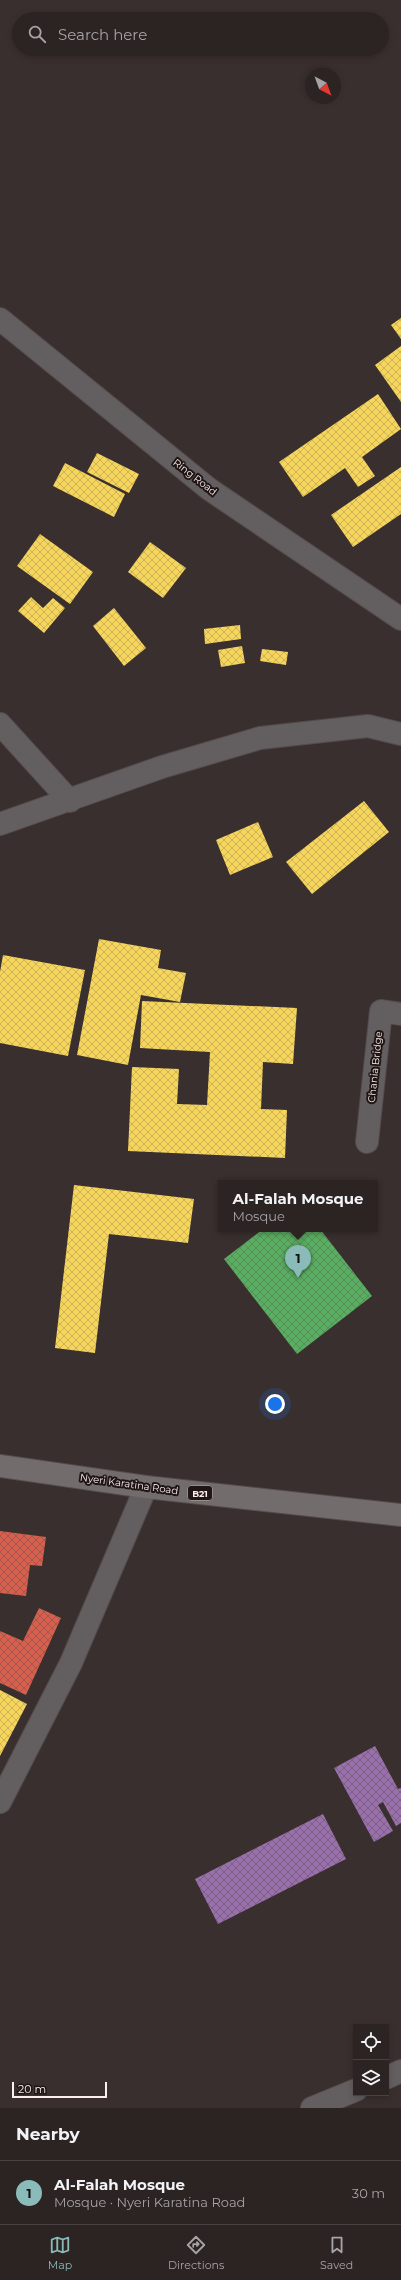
<!DOCTYPE html>
<html lang="en">
<head>
<meta charset="utf-8">
<style>
  :root { --surface:#2c2323; --page:#342b2b; --text:#f1f3f6; --muted:#a6a4a6; --line:#484041; --accent:#8bbbb9 }
  body { margin:0; font-family:Montserrat,sans-serif; background:var(--page); color:var(--text) }
  .controls { position:absolute; right:12px; bottom:12px; display:grid; overflow:hidden; border-radius:0px; box-shadow:0 2px 6px #0003 }
  .controls button { width:36px; height:36px; display:grid; place-items:center; padding:0; border:0; border-bottom:1px solid var(--line); background:var(--surface); color:var(--text); font:20px sans-serif }
  .compass { position:absolute; left:305px; top:68px; width:36px; height:36px; border-radius:50%; background:var(--surface); box-shadow:0 2px 6px #0003; rotate:139deg }
  .scale { position:absolute; left:12px; bottom:10px; width:95px; box-sizing:border-box; padding-left:4px; border:2px solid #fdeeee; border-top:0; font-size:11px; line-height:14px; white-space:nowrap; color:#fdeeee; -webkit-text-stroke:3px #1f1515; paint-order:stroke }
  .you { position:absolute; left:275px; top:1404px; width:14px; height:14px; margin:-10px; border:3px solid #fff; border-radius:50%; background:#1a73e8; box-shadow:0 0 0 6px #1a73e833 }
  .badge { display:grid; place-items:center; width:26px; height:26px; border-radius:50%; background:var(--accent); color:#111; font-size:13px; font-weight:700 }
  .pin { position:absolute; translate:-50% -33px; filter:drop-shadow(0 1px 2px #0008) }
  .pin::after { content:''; position:absolute; top:21px; width:14px; height:12px; background:inherit; clip-path:polygon(0 0,100% 0,50% 100%) }
  .popup { position:absolute; left:218px; top:1180px; width:160px; height:52px; box-sizing:border-box; display:grid; place-content:center; border-radius:0px; background:var(--surface); filter:drop-shadow(0 1px 3px #0005); font-size:13px; white-space:nowrap; color:var(--muted) }
  .popup b { font-size:15px; color:var(--text) }
  .popup::after { content:''; position:absolute; left:50%; top:100%; margin-left:-8px; border:8px solid transparent; border-top-color:var(--surface) }
  .list { margin:0; padding:0; list-style:none }
  h2 { display:flex; justify-content:space-between; align-items:center; height:52px; margin:0; padding:0 16px; font-size:17px }
  h2 small { font-size:13px; font-weight:400; color:var(--muted) }
  .list li { display:grid; grid-template-columns:26px 1fr auto; gap:12px; align-items:center; box-sizing:border-box; height:64px; padding:0 16px; border-top:1px solid var(--line) }
  .list b { display:block; font-size:15px; white-space:nowrap }
  .list p { margin:0; font-size:13px; white-space:nowrap; color:var(--muted) }
  .list em { font-size:13px; font-style:normal; color:var(--muted) }
  .icon { flex:none; width:22px; height:22px; fill:none; stroke:currentColor; stroke-width:2; stroke-linecap:round; stroke-linejoin:round }
  .map { position:relative; flex:none; width:401px; height:2108px; overflow:hidden }
  .search { position:absolute; background:var(--surface); box-shadow:0 2px 6px #0003; left:12px; right:12px; top:12px; height:44px; display:flex; align-items:center; gap:10px; box-sizing:border-box; padding:0 14px; border-radius:22px; color:var(--muted); font-size:15px }
  .sheet { height:116px; background:var(--surface) }
  nav { display:flex; justify-content:space-around; align-items:center; box-sizing:border-box; height:56px; border-top:1px solid var(--line); background:var(--surface); font-size:11px; color:var(--muted) }
  nav a { display:grid; justify-items:center; gap:2px }
  nav .on { color:var(--accent) }
  .map>svg:first-child { display:block }
</style>
</head>
<body>
<div class="map">
<svg width="401" height="2108" viewBox="0 0 401 2108">
  <defs>
    <pattern id="homes-cross-hatch" width="8" height="8" patternUnits="userSpaceOnUse"><rect width="8" height="8" fill="#f6d55c"/><path d="M0 0l8 8M0 8l8-8" fill="none" stroke="#ccb257"/></pattern>
    <pattern id="shops-cross-hatch" width="8" height="8" patternUnits="userSpaceOnUse"><rect width="8" height="8" fill="#d6604d"/><path d="M0 0l8 8M0 8l8-8" fill="none" stroke="#a6574b"/></pattern>
    <pattern id="offices-cross-hatch" width="8" height="8" patternUnits="userSpaceOnUse"><rect width="8" height="8" fill="#9970ab"/><path d="M0 0l8 8M0 8l8-8" fill="none" stroke="#7a6083"/></pattern>
    <pattern id="public-cross-hatch" width="8" height="8" patternUnits="userSpaceOnUse"><rect width="8" height="8" fill="#5aae61"/><path d="M0 0l8 8M0 8l8-8" fill="none" stroke="#568f59"/></pattern>
  </defs>
  <rect width="100%" height="100%" fill="#3a2f2f"/>
  <g fill="url(#homes-cross-hatch)">
    <polygon points="401,318 401,339 391,325"/>
    <polygon points="401,346 401,402 375,365"/>
    <polygon points="378,394 401,429 362,457 375,476 358,487 345,468 303,497 279,462"/>
    <polygon points="97,453 139,474 129,493 87,472"/>
    <polygon points="65,463 125,494 114,517 53,486"/>
    <polygon points="401,467 401,514 353,547 331,515"/>
    <polygon points="40,534 93,572 70,604 17,566"/>
    <polygon points="150,542 186,568 163,598 128,572"/>
    <polygon points="31,597 43,608 53,598 65,608 44,633 18,611"/>
    <polygon points="114,608 146,648 124,666 93,626"/>
    <polygon points="240,625 241,639 205,644 204,629"/>
    <polygon points="242,646 245,663 221,667 218,650"/>
    <polygon points="262,649 288,652 286,665 260,661"/>
    <polygon points="364,801 389,832 312,894 286,862"/>
    <polygon points="258,822 273,857 230,875 216,840"/>
    <polygon points="99,939 161,950 158,968 186,973 180,1002 141,995 128,1065 77,1055"/>
    <polygon points="3,955 85,970 68,1056 0,1043 0,972"/>
    <polygon points="142,1001 297,1008 293,1064 263,1062 261,1109 287,1110 285,1158 128,1151 132,1067 179,1069 177,1104 207,1105 210,1052 140,1048"/>
    <polygon points="74,1185 194,1199 188,1243 109,1234 95,1353 55,1348"/>
    <polygon points="0,1690 27,1704 0,1756"/>
  </g>
  <g fill="url(#shops-cross-hatch)">
    <polygon points="0,1531 46,1537 42,1566 30,1565 26,1596 0,1593"/>
    <polygon points="39,1608 61,1618 26,1695 0,1683 0,1631 23,1641"/>
  </g>
  <g fill="url(#offices-cross-hatch)">
    <polygon points="375,1746 398,1789 401,1788 401,1823 396,1826 383,1802 378,1805 393,1831 374,1842 334,1768"/>
    <polygon points="323,1814 346,1859 218,1924 195,1879"/>
  </g>
  <polygon fill="url(#public-cross-hatch)" points="263,1229 320,1229 372,1296 297,1354 224,1259"/>
  <g fill="none" stroke-linecap="round" stroke-linejoin="round">
    <defs>
      <g id="minor">
        <polyline points="0,319 209,489 401,619"/>
        <polyline points="0,724 70,801"/>
        <polyline points="0,824 162,767 260,738 368,726 401,734"/>
        <polyline points="367,1142 381,1011 401,1014"/>
        <polyline points="0,1802 71,1663 146,1487"/>
        <polyline points="386,2078 401,2071"/>
        <polyline points="312,2108 356,2090"/>
      </g>
      <polyline id="highway" points="0,1466 146,1487 401,1515"/>
    </defs>
    <use href="#minor" stroke="#544b4b" stroke-width="24"/>
    <use href="#highway" stroke="#544b4b" stroke-width="24"/>
    <use href="#minor" stroke="#635e5f" stroke-width="22"/>
    <use href="#highway" stroke="#736c6d" stroke-width="22"/>
  </g>
  <g text-anchor="middle" dominant-baseline="central" stroke-width="4" stroke-linejoin="round" paint-order="stroke">
    <rect fill="#1f1515" stroke="#baadad" stroke-width="1" x="188" y="1486" width="24" height="14" rx="3"/>
    <g font-size="9" font-weight="bold" fill="#fdeeee">
      <text x="200" y="1493">B21</text>
    </g>
    <g font-size="10" fill="#fdeeee" stroke="#1f1515">
      <text transform="translate(195 477) rotate(38)">Ring Road</text>
      <text transform="translate(375 1067) rotate(-84)">Chania Bridge</text>
      <text transform="translate(129 1484) rotate(8)">Nyeri Karatina Road</text>
    </g>
  </g>
</svg>
<div class="controls">
<button><svg class="icon" aria-label="locate" viewBox="0 0 24 24"><circle cx="12" cy="12" r="6"/><path d="M12 2v4M12 18v4M2 12h4M18 12h4"/></svg></button>
<button><svg class="icon" aria-label="layers" viewBox="0 0 24 24"><path d="M12 4l9 5-9 5-9-5zM3 14l9 5 9-5"/></svg></button>
</div>
<svg class="compass" viewBox="-18 -18 36 36"><path d="M0-13l5 13h-10z" fill="#e53935"/><path d="M0 13l5-13h-10z" fill="#a6a4a6"/></svg>
<div class="scale">20 m</div>
<div class="you"></div>
<div class="pin badge" style="left:298px;top:1278px">1</div>
<div class="popup"><b>Al-Falah Mosque</b>Mosque</div>
<div class="search"><svg class="icon" aria-label="search" viewBox="0 0 24 24"><circle cx="10" cy="10" r="6"/><path d="M15 15l6 6"/></svg>Search here</div>
</div>
<section class="sheet">
<h2>Nearby<small></small></h2>
<ul class="list">
<li><span class="badge">1</span><div><b>Al-Falah Mosque</b><p>Mosque · Nyeri Karatina Road</p></div><em>30 m</em></li>
</ul>
</section>
<nav>
<a class="on"><svg class="icon" aria-label="map" viewBox="0 0 24 24"><path d="M3 6l6-2 6 2 6-2v14l-6 2-6-2-6 2zM9 4v14M15 6v14"/></svg>Map</a>
<a><svg class="icon" aria-label="directions" viewBox="0 0 24 24"><path d="M12 3l9 9-9 9-9-9zM9 14v-3h6M13 9l2 2-2 2"/></svg>Directions</a>
<a><svg class="icon" aria-label="saved" viewBox="0 0 24 24"><path d="M7 4h10v16l-5-4-5 4z"/></svg>Saved</a>
</nav>
</body>
</html>
